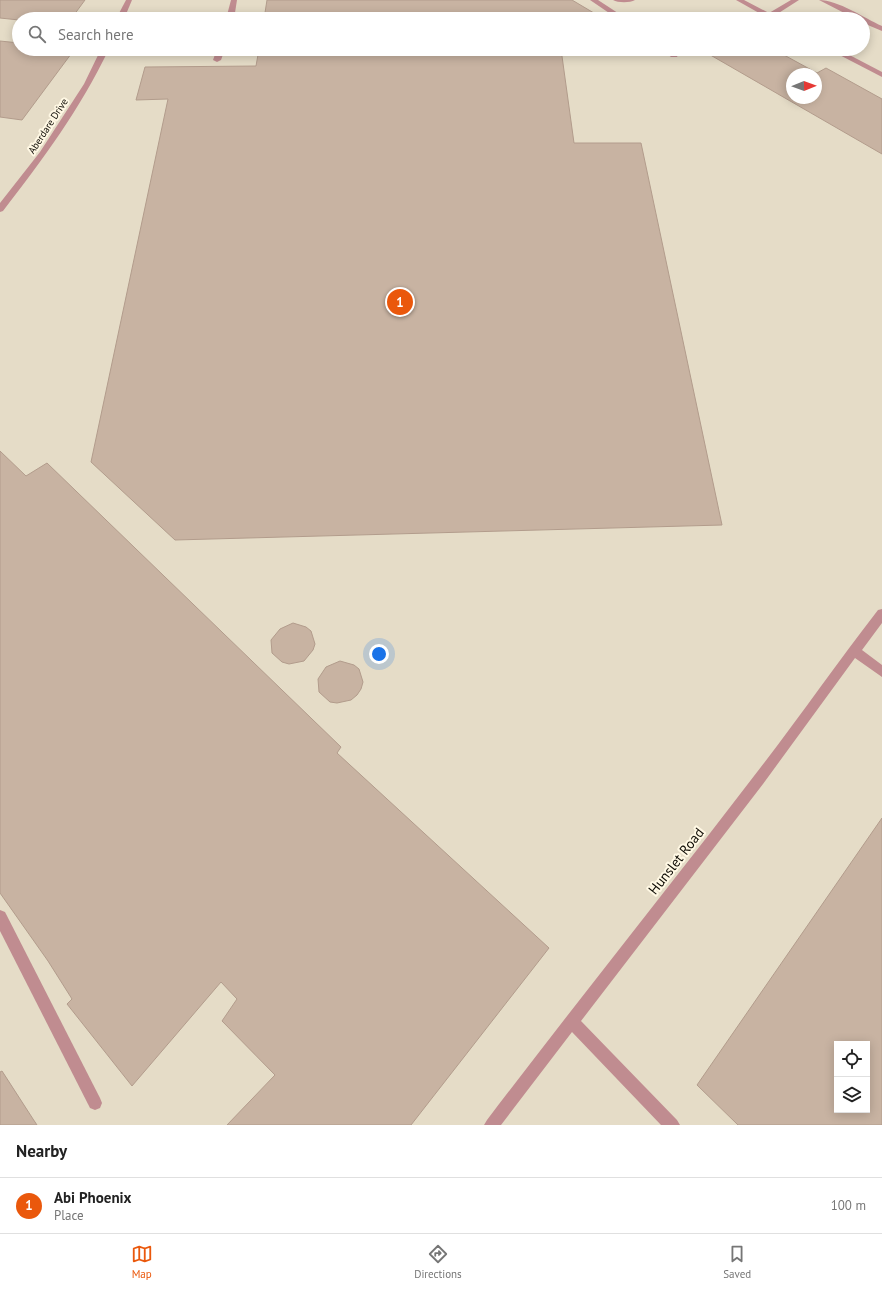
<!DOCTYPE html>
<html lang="en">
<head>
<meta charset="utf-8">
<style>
  :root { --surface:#fff; --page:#f2f2f2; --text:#222; --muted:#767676; --line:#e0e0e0; --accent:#ea580c }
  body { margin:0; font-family:"PT Sans",sans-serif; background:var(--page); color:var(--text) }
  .controls { position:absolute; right:12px; bottom:12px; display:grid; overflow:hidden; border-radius:0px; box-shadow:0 2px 10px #0003 }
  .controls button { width:36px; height:36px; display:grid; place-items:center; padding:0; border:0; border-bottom:1px solid var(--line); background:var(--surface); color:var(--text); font:20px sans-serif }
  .compass { position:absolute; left:786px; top:68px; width:36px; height:36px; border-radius:50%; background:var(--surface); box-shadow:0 2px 10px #0003; rotate:89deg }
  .you { position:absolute; left:379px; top:654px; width:14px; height:14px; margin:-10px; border:3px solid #fff; border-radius:50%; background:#1a73e8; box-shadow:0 0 0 6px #1a73e833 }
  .badge { display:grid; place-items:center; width:26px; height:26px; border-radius:50%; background:var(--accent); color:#fff; font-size:13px; font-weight:700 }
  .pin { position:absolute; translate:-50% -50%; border:2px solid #fff; box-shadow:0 1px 4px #0006 }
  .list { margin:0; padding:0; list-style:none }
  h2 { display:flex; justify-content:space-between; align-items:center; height:52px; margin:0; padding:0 16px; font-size:17px }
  h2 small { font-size:13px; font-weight:400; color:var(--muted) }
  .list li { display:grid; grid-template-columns:26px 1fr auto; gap:12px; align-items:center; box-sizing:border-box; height:56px; padding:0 16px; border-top:1px solid var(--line) }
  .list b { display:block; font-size:15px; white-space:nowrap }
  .list p { margin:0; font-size:13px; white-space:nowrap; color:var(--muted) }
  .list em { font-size:13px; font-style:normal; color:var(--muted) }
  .icon { flex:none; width:22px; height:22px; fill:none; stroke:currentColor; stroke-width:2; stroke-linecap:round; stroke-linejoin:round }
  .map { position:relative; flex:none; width:882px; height:1125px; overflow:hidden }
  .search { position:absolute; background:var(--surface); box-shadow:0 2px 10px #0003; left:12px; right:12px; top:12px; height:44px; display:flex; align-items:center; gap:10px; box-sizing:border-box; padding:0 14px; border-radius:22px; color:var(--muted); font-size:15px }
  .sheet { height:108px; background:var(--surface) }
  nav { display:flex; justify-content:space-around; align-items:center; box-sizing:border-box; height:56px; border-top:1px solid var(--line); background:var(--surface); font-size:11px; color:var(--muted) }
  nav a { display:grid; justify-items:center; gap:2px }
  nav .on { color:var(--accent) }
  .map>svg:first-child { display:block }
</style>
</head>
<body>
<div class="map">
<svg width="882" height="1125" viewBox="0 0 882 1125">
  <rect width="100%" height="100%" fill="#f3ebd1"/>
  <path fill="#e5dcc7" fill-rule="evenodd" d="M 0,0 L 882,0 L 882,1125 L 0,1125 ZM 19,19 L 863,19 L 863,49 L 19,49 ZM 792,74 L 816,74 L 816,98 L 792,98 ZM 837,1044 L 867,1044 L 867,1110 L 837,1110 Z"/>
  <g fill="#c8b3a2" stroke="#b29c8c" fill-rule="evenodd">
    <polygon points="0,0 85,0 71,19 19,19 19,20 0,18"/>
    <polygon points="267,0 572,0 604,19 264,19"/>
    <polygon points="0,41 19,43 19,49 74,50 22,120 0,117"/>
    <polygon points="259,49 561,49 574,143 641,143 722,525 175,540 91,462 168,99 136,100 145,67 256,66"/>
    <path d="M 700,49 L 773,49 L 817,73 L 826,68 L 882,99 L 882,154 ZM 792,74 L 816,74 L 816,98 L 792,98 Z"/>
    <polygon points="0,451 26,476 47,463 341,747 337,753 549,948 411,1125 227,1125 275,1075 222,1021 237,999 221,982 132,1086 67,1004 72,999 48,961 0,893"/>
    <polygon points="293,623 306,627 311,631 315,644 313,650 304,661 289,664 282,662 272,653 271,640 280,629"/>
    <polygon points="340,661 354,665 359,669 363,682 361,689 357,695 351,700 337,703 330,702 319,692 318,679 326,667"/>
    <path d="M 882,818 L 882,1125 L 738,1125 L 697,1085 ZM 837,1044 L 867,1044 L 867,1110 L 837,1110 Z"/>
    <polygon points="2,1071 33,1119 37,1125 0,1125 0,1072"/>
  </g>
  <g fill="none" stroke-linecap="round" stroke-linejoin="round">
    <g fill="#c08c90" fill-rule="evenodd">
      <polygon points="231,0 237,0 234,19 226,19"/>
      <polygon points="590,0 598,0 627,19 618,19"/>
      <path d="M 613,0 L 635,0 C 630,3 618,3 613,0 Z"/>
      <polygon points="736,0 744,0 769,13 791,0 799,0 774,16 779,19 766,17"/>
      <path d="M 819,0 C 838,0 864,18 882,26 L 882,31 L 863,23 L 863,19 L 856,19 Z"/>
      <polygon points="217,49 225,49 221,60 217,62 213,60"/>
      <polygon points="661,49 670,49 678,55 677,57 671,57"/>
      <polygon points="828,49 838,49 882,72 882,77"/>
      <path d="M 882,609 L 882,623 L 862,650 L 882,665 L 882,677 L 855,658 L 763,784 L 581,1021 L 677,1120 L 680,1125 L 661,1125 L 572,1032 L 501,1125 L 484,1125 L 487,1120 C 575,1004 666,891 754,776 C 797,721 836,664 878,610 Z"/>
      <polygon points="0,910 5,912 100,1098 102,1103 100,1108 95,1110 90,1108 0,931"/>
    </g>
    <g fill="#c08c90" fill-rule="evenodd">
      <polygon points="126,0 132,0 124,19 116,19"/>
      <path d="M 101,49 L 109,49 C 80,109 44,158 3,211 L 0,212 L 0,203 L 40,152 L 84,84 Z"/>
    </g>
  </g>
  <g text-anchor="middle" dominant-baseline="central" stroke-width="4" stroke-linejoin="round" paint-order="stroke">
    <g font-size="10" fill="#0e0b04" stroke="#fff8e4">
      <text transform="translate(48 126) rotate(-57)">Aberdare Drive</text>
    </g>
    <g font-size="14" fill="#0e0b04" stroke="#fff8e4">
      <text transform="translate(676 861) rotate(-52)">Hunslet Road</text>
    </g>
  </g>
</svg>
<div class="controls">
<button><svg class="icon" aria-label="locate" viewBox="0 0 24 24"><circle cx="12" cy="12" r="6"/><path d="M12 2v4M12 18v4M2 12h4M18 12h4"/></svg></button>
<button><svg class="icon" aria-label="layers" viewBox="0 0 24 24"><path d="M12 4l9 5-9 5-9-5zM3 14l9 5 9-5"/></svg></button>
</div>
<svg class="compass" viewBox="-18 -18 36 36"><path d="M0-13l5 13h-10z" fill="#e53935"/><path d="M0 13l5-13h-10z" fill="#767676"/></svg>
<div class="you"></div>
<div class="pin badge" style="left:400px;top:302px">1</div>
<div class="search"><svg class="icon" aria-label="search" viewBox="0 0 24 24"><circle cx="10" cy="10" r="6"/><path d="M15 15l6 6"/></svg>Search here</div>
</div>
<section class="sheet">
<h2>Nearby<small></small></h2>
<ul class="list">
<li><span class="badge">1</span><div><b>Abi Phoenix</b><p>Place</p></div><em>100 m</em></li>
</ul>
</section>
<nav>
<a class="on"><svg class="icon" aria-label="map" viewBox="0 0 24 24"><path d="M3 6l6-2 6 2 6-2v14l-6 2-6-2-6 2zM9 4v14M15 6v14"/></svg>Map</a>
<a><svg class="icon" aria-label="directions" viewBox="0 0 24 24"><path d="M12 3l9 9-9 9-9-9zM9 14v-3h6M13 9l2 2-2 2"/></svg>Directions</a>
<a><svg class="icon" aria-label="saved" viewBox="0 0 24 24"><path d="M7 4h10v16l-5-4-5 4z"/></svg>Saved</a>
</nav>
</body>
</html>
